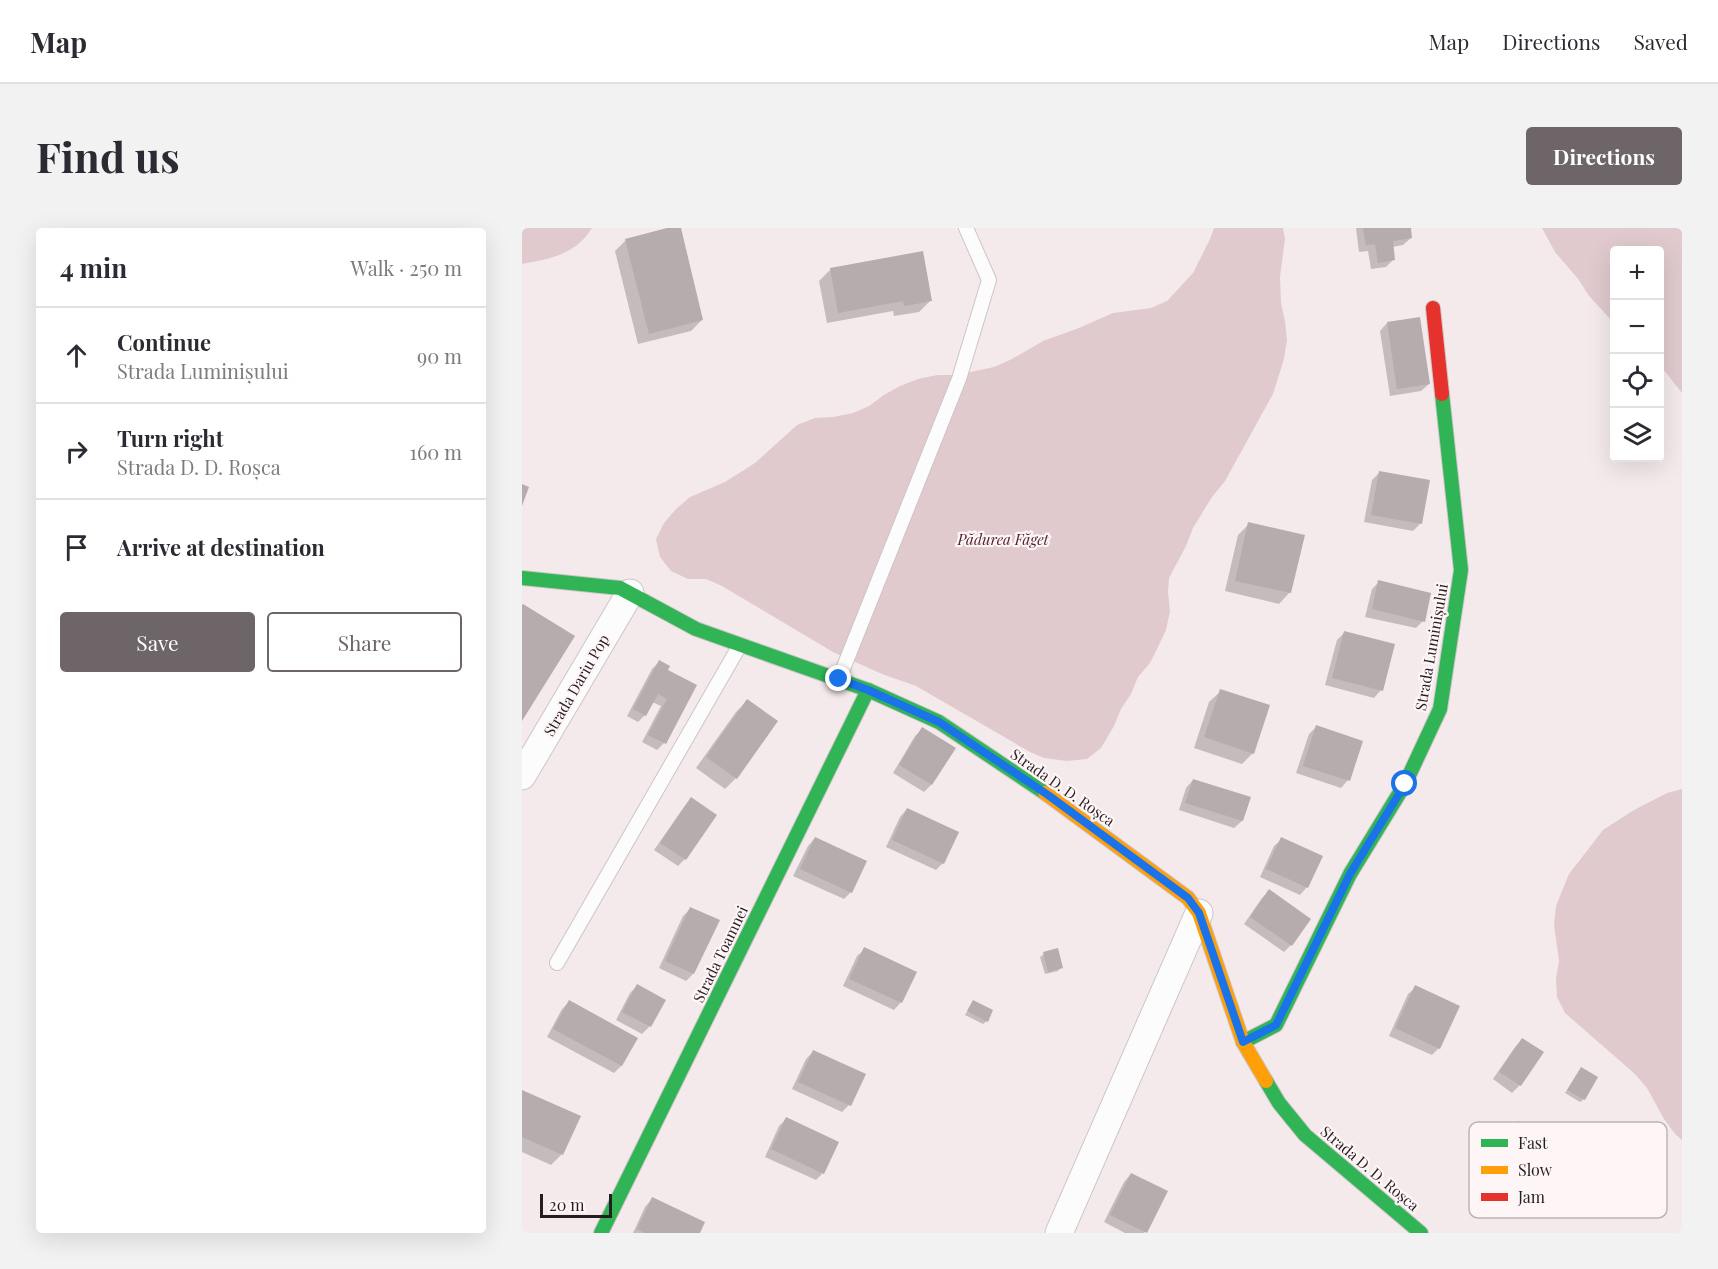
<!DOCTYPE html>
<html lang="en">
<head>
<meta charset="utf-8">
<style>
  :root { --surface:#fff; --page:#f2f2f3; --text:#2b2b33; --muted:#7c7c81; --line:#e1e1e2; --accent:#6d6567 }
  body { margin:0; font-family:"Playfair Display",serif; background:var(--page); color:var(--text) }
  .controls { position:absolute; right:18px; top:18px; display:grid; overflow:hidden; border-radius:6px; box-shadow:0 6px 24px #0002 }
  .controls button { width:54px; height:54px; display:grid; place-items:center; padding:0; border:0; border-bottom:2px solid var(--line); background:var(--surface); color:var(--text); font:30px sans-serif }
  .scale { position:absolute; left:18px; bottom:15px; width:72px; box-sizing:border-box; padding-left:6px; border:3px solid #251e20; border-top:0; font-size:16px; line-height:21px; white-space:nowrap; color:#251e20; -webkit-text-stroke:4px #fef5f7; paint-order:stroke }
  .stop { position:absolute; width:18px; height:18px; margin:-14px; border:4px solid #1a73e8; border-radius:50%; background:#fff }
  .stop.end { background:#1a73e8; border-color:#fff; box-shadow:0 2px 6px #0008 }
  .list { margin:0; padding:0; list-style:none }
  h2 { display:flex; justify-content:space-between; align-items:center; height:78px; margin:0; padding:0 24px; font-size:26px }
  h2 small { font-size:20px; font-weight:400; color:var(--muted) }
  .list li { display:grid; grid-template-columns:39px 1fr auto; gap:18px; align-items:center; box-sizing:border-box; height:96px; padding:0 24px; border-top:2px solid var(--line) }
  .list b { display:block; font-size:22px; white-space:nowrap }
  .list p { margin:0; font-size:20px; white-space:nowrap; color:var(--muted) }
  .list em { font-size:20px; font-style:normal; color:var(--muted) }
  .actions { display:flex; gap:12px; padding:18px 24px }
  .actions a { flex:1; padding:14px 0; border:2px solid var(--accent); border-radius:6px; text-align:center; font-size:21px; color:var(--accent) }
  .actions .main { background:var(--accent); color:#fff }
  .icon { flex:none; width:33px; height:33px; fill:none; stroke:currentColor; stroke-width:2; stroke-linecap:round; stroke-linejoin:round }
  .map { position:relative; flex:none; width:1160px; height:1005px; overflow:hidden; border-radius:6px }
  header { display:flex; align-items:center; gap:36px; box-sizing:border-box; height:84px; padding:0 30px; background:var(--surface); border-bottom:2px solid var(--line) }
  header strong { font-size:28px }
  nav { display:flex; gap:33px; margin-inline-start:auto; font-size:21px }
  .intro { display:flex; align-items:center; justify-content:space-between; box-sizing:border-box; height:144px; padding:0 36px }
  h1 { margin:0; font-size:42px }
  .button { padding:15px 27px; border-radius:6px; background:var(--accent); color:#fff; font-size:21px; font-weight:700 }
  main { display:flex; gap:36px; padding:0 36px }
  aside { flex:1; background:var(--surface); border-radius:6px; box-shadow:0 6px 24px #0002 }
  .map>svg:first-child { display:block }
</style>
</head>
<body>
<header>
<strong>Map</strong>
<nav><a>Map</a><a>Directions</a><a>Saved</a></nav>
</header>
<div class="intro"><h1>Find us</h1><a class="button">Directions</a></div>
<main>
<aside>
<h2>4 min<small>Walk · 250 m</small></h2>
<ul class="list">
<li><svg class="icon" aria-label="ahead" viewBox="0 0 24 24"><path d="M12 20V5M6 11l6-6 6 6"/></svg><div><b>Continue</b><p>Strada Luminișului</p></div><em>90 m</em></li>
<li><svg class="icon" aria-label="right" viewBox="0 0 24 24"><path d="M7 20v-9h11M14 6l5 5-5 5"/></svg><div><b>Turn right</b><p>Strada D. D. Roșca</p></div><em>160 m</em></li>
<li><svg class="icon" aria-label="arrive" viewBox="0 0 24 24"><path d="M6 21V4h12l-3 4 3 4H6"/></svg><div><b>Arrive at destination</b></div></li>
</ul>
<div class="actions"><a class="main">Save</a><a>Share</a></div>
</aside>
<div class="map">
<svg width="1160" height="1005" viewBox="0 0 1160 1005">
  <rect width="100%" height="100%" fill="#f4eaec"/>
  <g fill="#e0cace">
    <path d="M 0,0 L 70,0 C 54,26 29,31 0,36 Z"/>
    <polygon points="692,0 761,0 763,11 758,49 759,75 763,93 765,112 762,131 751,166 703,253 690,269 671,300 664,318 647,350 646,364 648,383 644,402 636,419 628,435 616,449 609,466 599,481 592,498 579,520 565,531 545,533 522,530 508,524 394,458 360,446 311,424 200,358 184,351 166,351 149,343 138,329 134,311 142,295 154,281 168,269 203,254 233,235 275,197 293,190 311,189 331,185 347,178 362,167 378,158 396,151 415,147 434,147 472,139 490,131 521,113 557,100 591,85 629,80 645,73 671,45 688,11"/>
    <polygon points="1020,0 1160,0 1160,165 1138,137 1138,22 1092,22 1092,95 1067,68 1057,52 1033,24"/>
    <polygon points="1160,561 1160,912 1153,906 1142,891 1125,860 1113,846 1043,785 1035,769 1034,750 1037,733 1032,697 1034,678 1047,646 1081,602 1112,582 1145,565"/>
  </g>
  <g fill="#0003">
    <polygon points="152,0 157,0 180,92 169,103 116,116 93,23 104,12"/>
    <polygon points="834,0 887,0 889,10 881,17 870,19 872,31 864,39 849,41 846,23 837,24"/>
    <polygon points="308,42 408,73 397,84 372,88 371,83 305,95 297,53"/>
    <polygon points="865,95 907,156 899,163 868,168 858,103"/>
    <polygon points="857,245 898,296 891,303 842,294 850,252"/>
    <polygon points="727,296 768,364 757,376 703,363 716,307"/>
    <polygon points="857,354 901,393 894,400 843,389 850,361"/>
    <polygon points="822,405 859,462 852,470 803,457 815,412"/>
    <polygon points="137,434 144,442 173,458 142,515 135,522 120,514 139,478 130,474 123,487 116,494 105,488 130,441"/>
    <polygon points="699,463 731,525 720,536 672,520 687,474"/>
    <polygon points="225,473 214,550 203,561 174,540 214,484"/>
    <polygon points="794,499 826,552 819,560 774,545 787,506"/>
    <polygon points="400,501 409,557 402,564 371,545 393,508"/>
    <polygon points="671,552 727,570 720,593 712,600 657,582 664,560"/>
    <polygon points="169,571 163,631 156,638 132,622 162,579"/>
    <polygon points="385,581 421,635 414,642 364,619 378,589"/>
    <polygon points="293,610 329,664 322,671 271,648 286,618"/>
    <polygon points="760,611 785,659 778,667 738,649 752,618"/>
    <polygon points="747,663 769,717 762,724 722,696 740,670"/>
    <polygon points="169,680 171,746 164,753 137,740 161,688"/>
    <polygon points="343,721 379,774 372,782 321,758 335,728"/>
    <polygon points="522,726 539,739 536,743 523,746 518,729"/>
    <polygon points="115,758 142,772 128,798 120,806 94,792 108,765"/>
    <polygon points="894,759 917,820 910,827 867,808 886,766"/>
    <polygon points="47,774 114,810 99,838 92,845 25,809 40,781"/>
    <polygon points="451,774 465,793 461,796 443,787"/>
    <polygon points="1000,812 1020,825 998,857 990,865 971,851 993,819"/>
    <polygon points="291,824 327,877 320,884 270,861 284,831"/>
    <polygon points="1059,841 1062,871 1058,874 1043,865"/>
    <polygon points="0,863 40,926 29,937 0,924"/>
    <polygon points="264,891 301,945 294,952 243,929 257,898"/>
    <polygon points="609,946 644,964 622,1005 603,1005 582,994 602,954"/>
    <polygon points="130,971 176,1005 111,1005 123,979"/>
  </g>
  <g fill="#b6abad">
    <polygon points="145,0 159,0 181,92 127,106 103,11"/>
    <polygon points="841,0 889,0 890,10 871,13 873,32 856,35 853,16 844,17"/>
    <polygon points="401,23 410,73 382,78 381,73 316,85 308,40"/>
    <polygon points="898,89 908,156 875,161 865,94"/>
    <polygon points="857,243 908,252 900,296 849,287"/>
    <polygon points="0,256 7,259 0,278"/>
    <polygon points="726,294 783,307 769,365 713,353"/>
    <polygon points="856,352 909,365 903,394 850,381"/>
    <polygon points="1,376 53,408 0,493 0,377"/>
    <polygon points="822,403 873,416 861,463 810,450"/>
    <polygon points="137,432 148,438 146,442 175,457 144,516 126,507 145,471 136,466 124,488 111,481"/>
    <polygon points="698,461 748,477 732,526 682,509"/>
    <polygon points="225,471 256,493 215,551 184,529"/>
    <polygon points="794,497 841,513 828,553 781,538"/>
    <polygon points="400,499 434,520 410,557 377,537"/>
    <polygon points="671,551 729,569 721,593 663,575"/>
    <polygon points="169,569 195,587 164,632 138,615"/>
    <polygon points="385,580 437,604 422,636 370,612"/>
    <polygon points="293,609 345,633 330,665 278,641"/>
    <polygon points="759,609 801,628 786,660 744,641"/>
    <polygon points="747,661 789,691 770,718 728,689"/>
    <polygon points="168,679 198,692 172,746 143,733"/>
    <polygon points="342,719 395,744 380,775 327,751"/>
    <polygon points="536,720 541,740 526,744 521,724"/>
    <polygon points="115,756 144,772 129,799 100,784"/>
    <polygon points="893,757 938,778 918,821 873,800"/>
    <polygon points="47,772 116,810 100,838 31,801"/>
    <polygon points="451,772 471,782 466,794 445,783"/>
    <polygon points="1000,810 1022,824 999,858 977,844"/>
    <polygon points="291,822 344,846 329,878 276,854"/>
    <polygon points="1059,839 1076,849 1063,872 1045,862"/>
    <polygon points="0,862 59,888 41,927 0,909"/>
    <polygon points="264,889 317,914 302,946 249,921"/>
    <polygon points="997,893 1010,904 992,926 979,915"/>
    <polygon points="609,945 646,963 625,1005 588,987"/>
    <polygon points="130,969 183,994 178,1005 123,1005 115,1001"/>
  </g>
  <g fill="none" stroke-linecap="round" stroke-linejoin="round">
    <defs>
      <g id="lane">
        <polyline points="317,451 437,151 467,52 444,0"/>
        <polyline points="35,735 218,417"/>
      </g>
      <g id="street">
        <polyline points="0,548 108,365"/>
        <polyline points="537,1005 677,685"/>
      </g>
      <g id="fast">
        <polyline points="0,350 98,360 174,401 346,462 417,494 523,565"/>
        <polyline points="721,814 754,797 828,646 883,556 918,481 939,342 920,166"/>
        <polyline points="744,853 757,875 783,907 899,1005"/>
        <polyline points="79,1005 346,462"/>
      </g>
      <polyline id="slow" points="523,565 666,670 677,685 721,814 744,853"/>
      <polyline id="jam" points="911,80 920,166"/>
    </defs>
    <use href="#lane" stroke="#cdc5c7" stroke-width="16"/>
    <use href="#street" stroke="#cdc5c7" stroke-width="29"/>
    <use href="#fast" stroke="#cdc5c7" stroke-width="16"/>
    <use href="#slow" stroke="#cdc5c7" stroke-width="16"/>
    <use href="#jam" stroke="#cdc5c7" stroke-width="16"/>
    <use href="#lane" stroke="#fdfcfc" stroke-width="14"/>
    <use href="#street" stroke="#fdfcfc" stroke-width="27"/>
    <use href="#fast" stroke="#30b455" stroke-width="14"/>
    <use href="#slow" stroke="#ff9f0a" stroke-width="14"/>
    <use href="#jam" stroke="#e5322d" stroke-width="14"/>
  </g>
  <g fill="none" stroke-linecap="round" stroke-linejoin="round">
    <polyline stroke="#1a73e8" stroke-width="8" points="317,451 346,462 417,494 526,567 666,670 677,685 721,814 754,797 828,646 883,556"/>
  </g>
  <g text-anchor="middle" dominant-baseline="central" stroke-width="4.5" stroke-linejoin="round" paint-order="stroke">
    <g font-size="15" font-style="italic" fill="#52222f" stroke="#fef5f7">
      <text x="481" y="311">Pădurea Făget</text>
    </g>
    <g font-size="15" fill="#251e20" stroke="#fef5f7">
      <text transform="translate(909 419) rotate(-80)">Strada Luminișului</text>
      <text transform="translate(54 457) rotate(-60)">Strada Dariu Pop</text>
      <text transform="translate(541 559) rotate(35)">Strada D. D. Roșca</text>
      <text transform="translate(198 726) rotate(-64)">Strada Toamnei</text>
      <text transform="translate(848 940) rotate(40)">Strada D. D. Roșca</text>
    </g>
  </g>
  <rect x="947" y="894" width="198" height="96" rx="9" fill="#fef5f7" stroke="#bdb4b6" stroke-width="1.5"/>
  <rect x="959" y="911" width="27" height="8" fill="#30b455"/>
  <rect x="959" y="938" width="27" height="8" fill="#ff9f0a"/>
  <rect x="959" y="965" width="27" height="8" fill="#e5322d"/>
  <g font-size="16" fill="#251e20">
    <text x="996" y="921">Fast</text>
    <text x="996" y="948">Slow</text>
    <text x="996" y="975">Jam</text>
  </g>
</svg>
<div class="controls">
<button>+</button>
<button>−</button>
<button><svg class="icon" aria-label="locate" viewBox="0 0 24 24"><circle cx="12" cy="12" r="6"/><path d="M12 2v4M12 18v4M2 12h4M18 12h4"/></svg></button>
<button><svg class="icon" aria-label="layers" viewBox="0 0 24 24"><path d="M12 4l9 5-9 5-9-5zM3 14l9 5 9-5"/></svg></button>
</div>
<div class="scale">20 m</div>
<div class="stop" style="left:883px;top:556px"></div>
<div class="stop end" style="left:317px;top:451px"></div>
</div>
</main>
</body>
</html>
